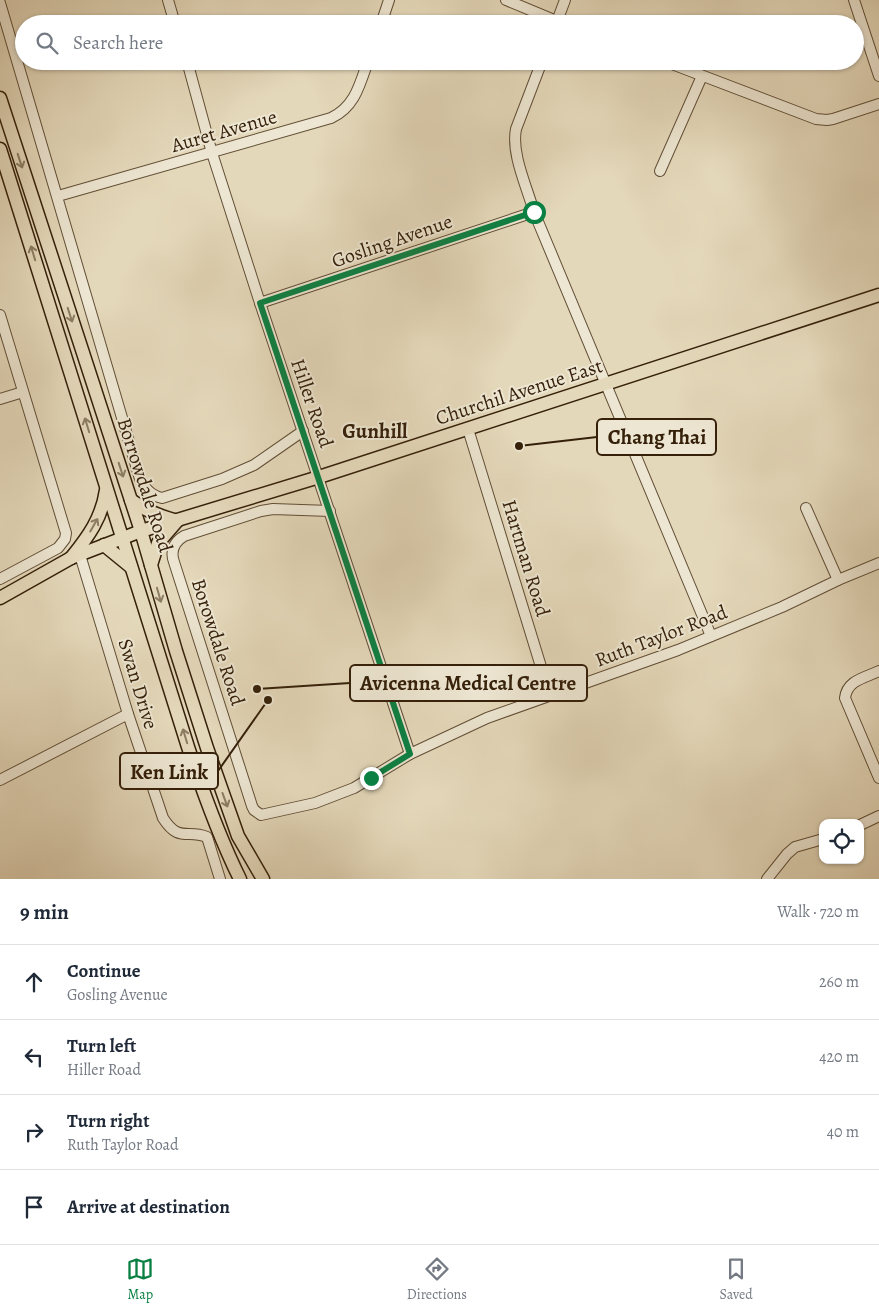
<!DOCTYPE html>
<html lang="en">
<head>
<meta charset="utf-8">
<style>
  :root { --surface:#fff; --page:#f2f2f3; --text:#1f2937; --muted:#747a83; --line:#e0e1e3; --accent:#0b8043 }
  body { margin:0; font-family:Alegreya,serif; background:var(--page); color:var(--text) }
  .controls { position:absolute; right:15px; bottom:15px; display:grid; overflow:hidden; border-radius:10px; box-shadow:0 1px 4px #0004 }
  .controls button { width:45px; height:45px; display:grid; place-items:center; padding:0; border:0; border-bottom:1px solid var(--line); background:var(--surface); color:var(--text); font:25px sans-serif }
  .stop { position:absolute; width:15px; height:15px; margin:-11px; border:4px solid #0b8043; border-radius:50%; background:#fff }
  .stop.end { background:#0b8043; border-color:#fff; box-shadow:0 1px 5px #0008 }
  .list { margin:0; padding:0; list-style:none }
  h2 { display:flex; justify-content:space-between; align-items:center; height:65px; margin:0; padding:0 20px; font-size:21px }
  h2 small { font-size:16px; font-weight:400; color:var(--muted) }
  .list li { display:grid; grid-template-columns:32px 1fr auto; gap:15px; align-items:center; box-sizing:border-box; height:75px; padding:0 20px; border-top:1px solid var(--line) }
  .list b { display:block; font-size:19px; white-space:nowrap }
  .list p { margin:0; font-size:16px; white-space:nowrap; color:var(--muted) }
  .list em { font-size:16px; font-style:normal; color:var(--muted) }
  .icon { flex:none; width:28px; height:28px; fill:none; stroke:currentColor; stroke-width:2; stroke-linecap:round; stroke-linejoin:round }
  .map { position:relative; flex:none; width:879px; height:879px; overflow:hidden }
  .search { position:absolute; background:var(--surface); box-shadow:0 1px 4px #0004; left:15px; right:15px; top:15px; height:55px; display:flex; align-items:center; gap:12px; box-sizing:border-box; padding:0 18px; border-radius:28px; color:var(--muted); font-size:19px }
  .sheet { height:365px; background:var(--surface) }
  nav { display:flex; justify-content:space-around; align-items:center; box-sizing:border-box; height:70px; border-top:1px solid var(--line); background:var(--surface); font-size:14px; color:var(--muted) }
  nav a { display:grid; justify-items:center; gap:2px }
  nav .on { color:var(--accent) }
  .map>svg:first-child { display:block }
</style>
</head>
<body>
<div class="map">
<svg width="879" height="879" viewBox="0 0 879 879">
  <rect width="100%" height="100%" fill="#e4d8ba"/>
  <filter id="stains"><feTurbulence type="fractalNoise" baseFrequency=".004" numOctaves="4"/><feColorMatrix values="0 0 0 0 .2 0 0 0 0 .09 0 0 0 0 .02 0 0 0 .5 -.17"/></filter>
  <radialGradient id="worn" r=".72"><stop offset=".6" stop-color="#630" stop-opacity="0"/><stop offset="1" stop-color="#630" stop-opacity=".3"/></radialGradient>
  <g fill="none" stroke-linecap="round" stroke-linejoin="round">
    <defs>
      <g id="minor">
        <polyline points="168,0 175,24"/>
        <polyline points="506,0 564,24"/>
        <polyline points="854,0 879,76"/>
        <path d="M 0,3 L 140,479 C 146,489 150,495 162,498 L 222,479 L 254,465 L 303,431"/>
        <polyline points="381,24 389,0"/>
        <polyline points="556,24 565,0"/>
        <polyline points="187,61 212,153 260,303 410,754"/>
        <path d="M 542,61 L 516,129 C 511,154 527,187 534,212 L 711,636"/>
        <polyline points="664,61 816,119 827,120 833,119 879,104"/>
        <polyline points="660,171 702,76"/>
        <path d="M 58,196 L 331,118 C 355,107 360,84 368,61"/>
        <polyline points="260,303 534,212"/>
        <polyline points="0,315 66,533 65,539 58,548 0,579"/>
        <polyline points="0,399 23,392"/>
        <polyline points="468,429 550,696"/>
        <polyline points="806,508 838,580"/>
        <path d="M 330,511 L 273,509 L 261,511 L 184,536 C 174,542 170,551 174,562 L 252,806 L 254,810 L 261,815 L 315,803 L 354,788 L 410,754 L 487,718 L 678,650 L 782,607 L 838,580 L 879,563"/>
        <path d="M 80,555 L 128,714 L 163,818 C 179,843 187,829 207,837 L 220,879"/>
        <path d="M 879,671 C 865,678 847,680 845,698 L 879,778"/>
        <polyline points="0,780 128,714"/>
        <polyline points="860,825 879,816"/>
        <polyline points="767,879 787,854 795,847 823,839"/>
      </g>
      <g id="major">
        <polyline points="0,98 141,531 176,651 207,748 238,836 263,879"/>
        <path d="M 0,149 L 188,747 C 203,792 219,837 240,879"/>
        <path d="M 131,500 C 146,511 160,516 177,521"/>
        <polyline points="104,545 131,567"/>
        <path d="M 71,558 C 88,537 102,518 106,490"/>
        <polyline points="151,565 158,543 177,521"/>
        <polyline points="0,598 71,558 141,531 319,477 879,295"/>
      </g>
    </defs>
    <use href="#minor" stroke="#614e36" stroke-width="12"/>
    <use href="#major" stroke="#35200a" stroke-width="15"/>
    <use href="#minor" stroke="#ede6d2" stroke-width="10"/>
    <use href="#major" stroke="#e4d8ba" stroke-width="12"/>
  </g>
  <defs><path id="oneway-shaft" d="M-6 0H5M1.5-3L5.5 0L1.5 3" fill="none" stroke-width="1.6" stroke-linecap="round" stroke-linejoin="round" transform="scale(1.25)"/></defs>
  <g stroke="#8c7c62">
    <use href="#oneway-shaft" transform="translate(20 161) rotate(72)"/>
    <use href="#oneway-shaft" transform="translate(33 253) rotate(-107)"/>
    <use href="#oneway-shaft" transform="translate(70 315) rotate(72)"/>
    <use href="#oneway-shaft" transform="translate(87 425) rotate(-107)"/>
    <use href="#oneway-shaft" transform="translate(121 470) rotate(72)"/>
    <use href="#oneway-shaft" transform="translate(94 525) rotate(-60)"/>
    <use href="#oneway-shaft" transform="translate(159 595) rotate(74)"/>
    <use href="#oneway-shaft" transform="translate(185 736) rotate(-107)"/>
    <use href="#oneway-shaft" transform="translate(225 800) rotate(70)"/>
  </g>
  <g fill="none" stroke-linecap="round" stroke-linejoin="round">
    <polyline stroke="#0b8043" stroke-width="6" points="371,778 410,754 260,303 534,212"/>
  </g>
  <g text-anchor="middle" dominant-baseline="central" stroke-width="4" stroke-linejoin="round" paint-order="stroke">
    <g font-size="20" fill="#35200a" stroke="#ede6d2">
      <text transform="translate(224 131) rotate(-16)">Auret Avenue</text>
      <text transform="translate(392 241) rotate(-19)">Gosling Avenue</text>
      <text transform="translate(519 392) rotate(-18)">Churchil Avenue East</text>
      <text transform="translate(312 403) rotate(71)">Hiller Road</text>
      <text transform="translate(145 485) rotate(72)">Borrowdale Road</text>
      <text transform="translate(526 558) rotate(73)">Hartman Road</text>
      <text transform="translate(661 636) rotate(-21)">Ruth Taylor Road</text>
      <text transform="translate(218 642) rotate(72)">Borowdale Road</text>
      <text transform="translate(138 684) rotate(73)">Swan Drive</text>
    </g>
    <g font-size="21" font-weight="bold" fill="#35200a" stroke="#ede6d2">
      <text x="375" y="431">Gunhill</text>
    </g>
  </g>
  <path fill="none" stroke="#35200a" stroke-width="2" d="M519 446L597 437M257 689L350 683M268 700L218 771"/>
  <g fill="#35200a" stroke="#ede6d2" stroke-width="2">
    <circle cx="519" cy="446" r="5"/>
    <circle cx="257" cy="689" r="5"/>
    <circle cx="268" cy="700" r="5"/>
  </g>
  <g fill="#ede6d2" stroke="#35200a" stroke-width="2">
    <rect x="597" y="419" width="119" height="36" rx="5"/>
    <rect x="350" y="665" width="237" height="36" rx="5"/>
    <rect x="120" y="753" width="98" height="36" rx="5"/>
  </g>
  <g font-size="21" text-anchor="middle" font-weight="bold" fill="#35200a">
    <text x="657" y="444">Chang Thai</text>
    <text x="468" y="690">Avicenna Medical Centre</text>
    <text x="169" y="779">Ken Link</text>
  </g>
  <rect width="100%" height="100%" filter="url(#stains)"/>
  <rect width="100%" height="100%" fill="url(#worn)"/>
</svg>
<div class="controls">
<button><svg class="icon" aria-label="locate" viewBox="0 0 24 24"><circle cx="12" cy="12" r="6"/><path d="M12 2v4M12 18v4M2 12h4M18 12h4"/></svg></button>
</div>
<div class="stop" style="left:534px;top:212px"></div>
<div class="stop end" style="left:371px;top:778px"></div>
<div class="search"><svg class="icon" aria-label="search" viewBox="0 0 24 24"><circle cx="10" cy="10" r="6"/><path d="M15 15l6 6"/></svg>Search here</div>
</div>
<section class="sheet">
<h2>9 min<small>Walk · 720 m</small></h2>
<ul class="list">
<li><svg class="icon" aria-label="ahead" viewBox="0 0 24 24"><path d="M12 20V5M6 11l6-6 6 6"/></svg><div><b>Continue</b><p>Gosling Avenue</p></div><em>260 m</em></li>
<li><svg class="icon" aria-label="left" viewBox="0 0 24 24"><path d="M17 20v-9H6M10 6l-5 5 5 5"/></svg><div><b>Turn left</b><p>Hiller Road</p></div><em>420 m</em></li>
<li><svg class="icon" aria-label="right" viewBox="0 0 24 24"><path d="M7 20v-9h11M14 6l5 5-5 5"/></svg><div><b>Turn right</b><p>Ruth Taylor Road</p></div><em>40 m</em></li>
<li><svg class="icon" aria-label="arrive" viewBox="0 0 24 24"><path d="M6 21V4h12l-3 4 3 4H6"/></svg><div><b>Arrive at destination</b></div></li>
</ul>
</section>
<nav>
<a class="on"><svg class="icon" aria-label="map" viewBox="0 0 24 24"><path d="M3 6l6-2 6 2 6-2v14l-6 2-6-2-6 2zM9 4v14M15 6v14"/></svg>Map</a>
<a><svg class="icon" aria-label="directions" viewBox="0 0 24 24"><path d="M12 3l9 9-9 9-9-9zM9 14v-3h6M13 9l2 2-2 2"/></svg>Directions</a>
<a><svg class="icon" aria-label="saved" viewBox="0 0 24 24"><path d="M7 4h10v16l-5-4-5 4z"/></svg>Saved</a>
</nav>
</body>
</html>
